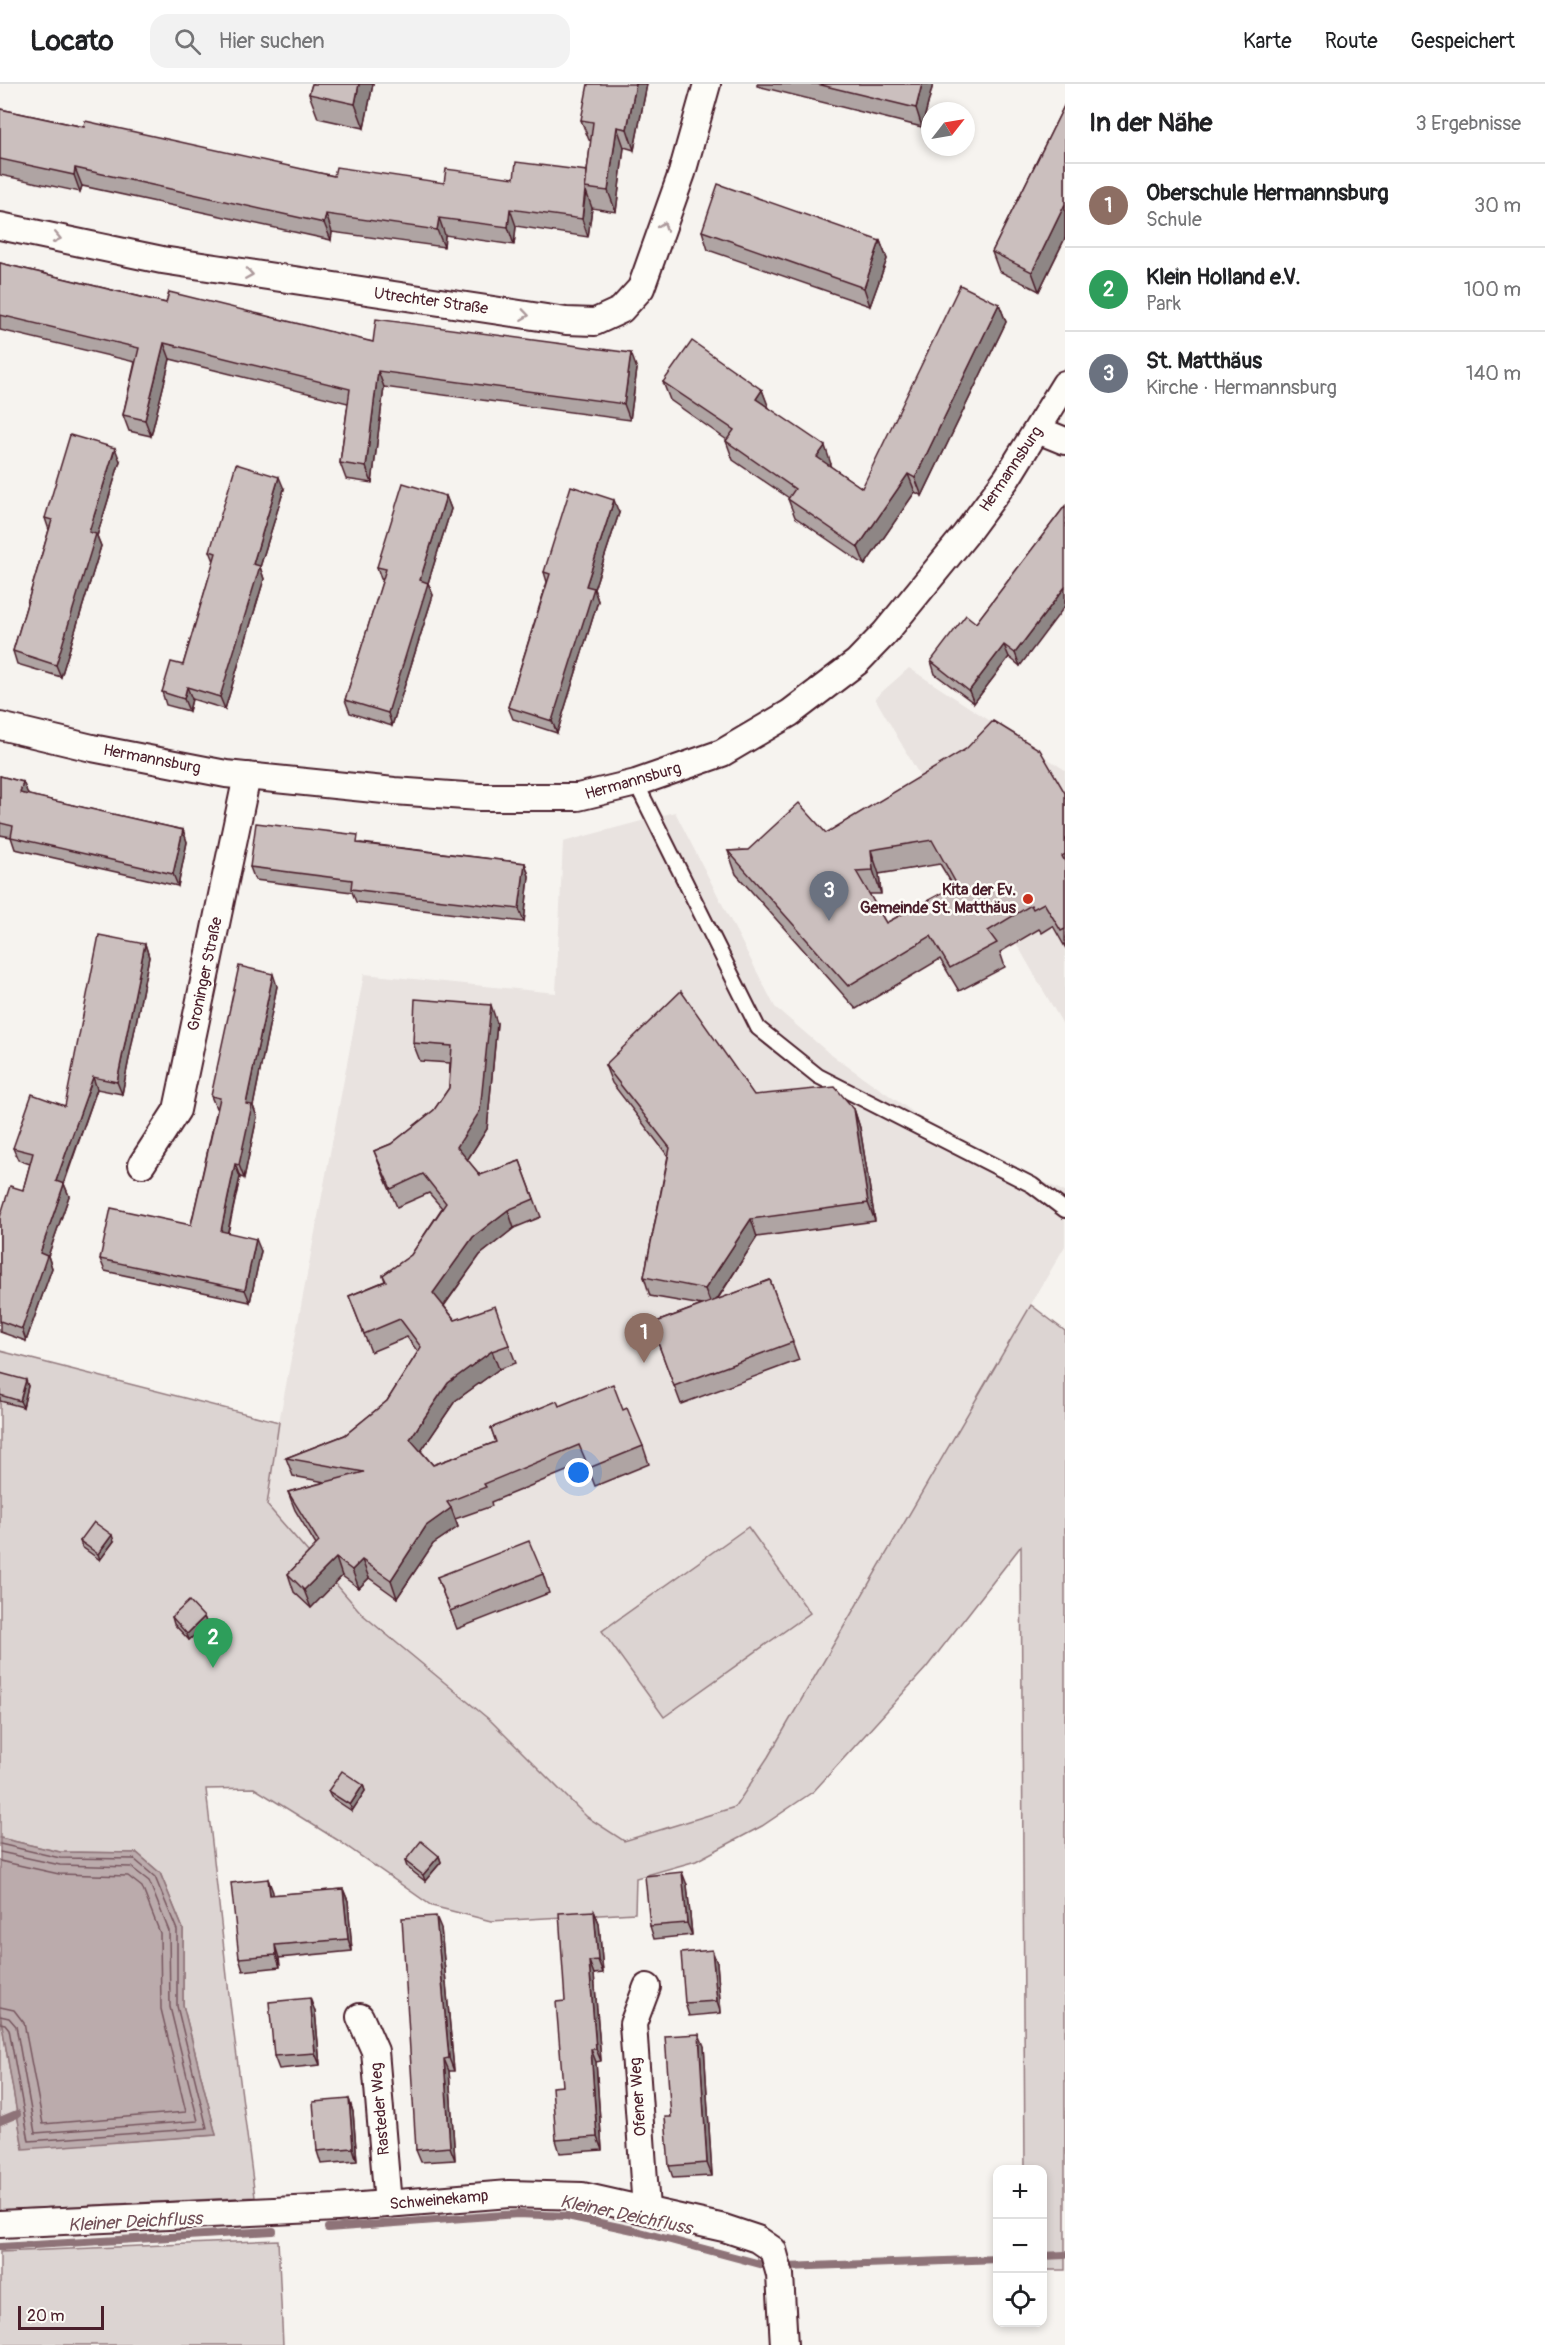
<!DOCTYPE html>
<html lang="de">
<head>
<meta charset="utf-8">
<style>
  :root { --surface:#fff; --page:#f2f2f2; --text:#202124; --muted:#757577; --line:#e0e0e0; --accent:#111827 }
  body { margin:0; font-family:Pangolin,sans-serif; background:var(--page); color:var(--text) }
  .controls { position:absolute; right:18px; bottom:18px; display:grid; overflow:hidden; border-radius:12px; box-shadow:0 3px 9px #0003 }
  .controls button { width:54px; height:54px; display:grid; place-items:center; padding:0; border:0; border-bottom:2px solid var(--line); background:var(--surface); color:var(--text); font:30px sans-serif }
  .compass { position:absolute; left:921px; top:18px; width:54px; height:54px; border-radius:50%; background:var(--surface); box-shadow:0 3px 9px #0003; rotate:59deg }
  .scale { position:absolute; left:18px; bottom:15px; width:86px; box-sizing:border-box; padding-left:6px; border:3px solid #4a1f2b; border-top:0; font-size:16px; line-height:21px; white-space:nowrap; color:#4a1f2b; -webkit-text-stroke:4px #fdfcf7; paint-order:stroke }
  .you { position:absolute; left:579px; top:1389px; width:21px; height:21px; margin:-15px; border:4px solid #fff; border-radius:50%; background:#1a73e8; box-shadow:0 0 0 9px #1a73e833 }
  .badge { display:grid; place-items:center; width:39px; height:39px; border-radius:50%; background:var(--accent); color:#fff; font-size:20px; font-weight:700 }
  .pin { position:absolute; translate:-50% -50px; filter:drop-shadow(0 2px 3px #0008) }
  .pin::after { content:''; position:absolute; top:32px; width:21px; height:18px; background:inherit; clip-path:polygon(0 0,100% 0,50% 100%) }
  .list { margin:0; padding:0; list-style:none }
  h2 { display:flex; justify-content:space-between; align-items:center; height:78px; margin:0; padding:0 24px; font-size:26px }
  h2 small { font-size:20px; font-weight:400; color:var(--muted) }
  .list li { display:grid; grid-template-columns:39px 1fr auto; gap:18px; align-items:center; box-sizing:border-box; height:84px; padding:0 24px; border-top:2px solid var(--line) }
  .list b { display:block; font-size:22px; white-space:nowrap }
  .list p { margin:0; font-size:20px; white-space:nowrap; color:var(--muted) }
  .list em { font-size:20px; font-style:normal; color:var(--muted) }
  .icon { flex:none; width:33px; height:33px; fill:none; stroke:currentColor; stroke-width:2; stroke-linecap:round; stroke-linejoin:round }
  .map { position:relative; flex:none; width:1065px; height:2261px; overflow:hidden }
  header { display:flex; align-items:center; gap:36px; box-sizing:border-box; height:84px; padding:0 30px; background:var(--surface); border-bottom:2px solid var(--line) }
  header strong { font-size:28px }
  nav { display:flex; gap:33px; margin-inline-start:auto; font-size:21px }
  .search { width:420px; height:54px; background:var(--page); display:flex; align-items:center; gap:15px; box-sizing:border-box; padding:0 21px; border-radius:18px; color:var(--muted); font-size:22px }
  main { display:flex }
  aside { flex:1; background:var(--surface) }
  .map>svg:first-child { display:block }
</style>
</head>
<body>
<header>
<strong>Locato</strong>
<div class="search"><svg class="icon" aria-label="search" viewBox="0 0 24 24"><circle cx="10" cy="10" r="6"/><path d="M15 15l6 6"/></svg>Hier suchen</div>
<nav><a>Karte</a><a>Route</a><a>Gespeichert</a></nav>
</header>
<main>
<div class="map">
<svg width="1065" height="2261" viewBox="0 0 1065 2261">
  <rect width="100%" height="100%" fill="#f6f3ef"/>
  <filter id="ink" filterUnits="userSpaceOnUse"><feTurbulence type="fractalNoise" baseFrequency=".0167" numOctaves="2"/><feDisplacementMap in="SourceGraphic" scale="12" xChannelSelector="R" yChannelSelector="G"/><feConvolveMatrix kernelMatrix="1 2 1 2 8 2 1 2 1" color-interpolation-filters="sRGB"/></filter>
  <g filter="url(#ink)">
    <g fill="#e9e3e0">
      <polygon points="909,584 1065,686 1065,944 875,614"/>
      <polygon points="675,728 775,923 830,970 943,1049 1065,1108 1065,1162 768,1673 735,1723 624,1757 587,1733 491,1637 363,1531 267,1421 279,1338 364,890 556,909 563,758"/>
    </g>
    <g fill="#dcd4d2" stroke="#937a7e" stroke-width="1.5">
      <polygon points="1031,1221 1065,1247 1065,2186 1043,2186 1042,2086 1025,2085 1021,1462 926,1584 814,1707 762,1742 696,1777 636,1794 635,1829 491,1837 432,1822 339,1757 254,1704 206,1705 230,1919 255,2113 0,2126 0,1929 23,2064 216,2051 183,1921 183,1845 160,1789 137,1769 60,1768 0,1754 0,1267 279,1338 267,1421 363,1531 491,1637 587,1733 624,1757 735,1723 768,1673"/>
      <polygon points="748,1443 810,1529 664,1633 602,1547"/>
      <polygon points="278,2156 283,2261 0,2261 0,2168"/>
    </g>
    <polygon fill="#bbabac" stroke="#8e7378" stroke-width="1.5" points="0,1754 60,1768 137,1769 160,1789 183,1845 183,1921 216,2051 23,2065 0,1929"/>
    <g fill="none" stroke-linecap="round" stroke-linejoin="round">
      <g stroke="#77575f" stroke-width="1.5">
        <polyline points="0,1760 60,1774 134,1775 155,1793 177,1846 177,1922 207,2044 29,2057 9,1945 5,1940 0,1939"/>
        <polyline points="0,1768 60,1781 131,1783 149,1797 169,1847 170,1923 198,2037 35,2049 16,1942 9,1934 0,1932"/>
        <polyline points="0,1777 59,1790 128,1792 142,1803 160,1849 161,1925 186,2028 43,2040 24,1939 14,1926 0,1923"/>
      </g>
      <g stroke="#8e7378" stroke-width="8">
        <polyline points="0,2037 17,2030"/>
        <polyline points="328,2144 518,2130 567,2132 633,2146 771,2183"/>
        <polyline points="0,2163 273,2147"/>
        <polyline points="1042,2172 1065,2171"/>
        <polyline points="786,2183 998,2175"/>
      </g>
      <defs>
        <polyline id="service" points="636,699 758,944 818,992 1032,1101 1065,1126"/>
        <g id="minor">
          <polyline points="0,142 162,176 566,237 595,238 621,226 641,204 682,89 707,0"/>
          <polyline points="1038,346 1065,357"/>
          <polyline points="0,642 92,664 226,690 394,707 479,713 578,713 636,699 722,669 790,629 857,578 885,549 965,451 1007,394 1065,300"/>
          <polyline points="142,1080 177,1026 247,692"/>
          <polyline points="360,1933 375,1967 388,2120"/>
          <polyline points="646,2125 633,1940 647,1903"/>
          <polyline points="0,2140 337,2124 509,2110 582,2112 724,2144 757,2155 773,2166 780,2191 784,2261"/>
        </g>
      </defs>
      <use href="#service" stroke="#4a1f2b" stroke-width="18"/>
      <use href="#minor" stroke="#4a1f2b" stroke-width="30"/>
      <use href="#service" stroke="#fdfcf7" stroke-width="14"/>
      <use href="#minor" stroke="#fdfcf7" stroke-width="26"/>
    </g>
    <g fill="#afa4a3" stroke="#4a1f2b" stroke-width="1.5" fill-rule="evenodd">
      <polygon points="312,0 373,0 364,44 318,34 309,10"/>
      <polygon points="647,0 634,66 624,63 616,128 592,124 588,153 516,142 514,161 445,151 444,163 332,148 331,156 82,102 80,108 0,91 0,25 84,43 334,92 444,99 514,94 587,87 591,57 589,56 581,36"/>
      <polygon points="757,0 933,0 922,43 757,2"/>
      <polygon points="1065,20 1065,154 1039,207 999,187 992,168"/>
      <polygon points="702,147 880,157 887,175 870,222 708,166"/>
      <polygon points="0,179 166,219 373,258 637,285 630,336 384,303 372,399 346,395 340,379 348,319 170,275 151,352 129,347 123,331 135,278 0,246"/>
      <polygon points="999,220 1006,238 922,412 915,408 865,481 795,433 788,415 789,414 733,376 726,357 727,356 670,316 663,298 762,306 768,323 831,380 830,382 862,404"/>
      <polygon points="120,377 97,452 101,462 61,593 17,580 13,567 49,446 45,434"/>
      <polygon points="284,405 260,483 264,495 225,625 192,615 189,627 166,621 162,608 183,581 214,477 210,467"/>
      <polygon points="446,412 451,425 428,499 433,511 392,642 350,629 345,616 383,496 381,495 377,483"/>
      <polygon points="1065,422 1020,582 1009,573 974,619 935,590 931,577 976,539"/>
      <polygon points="619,429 594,505 598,517 557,649 513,635 508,623 547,498 544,488"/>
      <polygon points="0,692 23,698 28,711 183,746 187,758 178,802 15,765 11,753 0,751"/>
      <path d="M 1065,709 L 1065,863 L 1053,842 L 1042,849 L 1039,845 L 1000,868 L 1005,883 L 959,907 L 940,875 L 856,925 L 736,790 L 728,767 L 748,766 L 826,749 ZM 940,780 L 954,803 L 886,839 L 869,810 L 881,810 L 879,790 Z"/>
      <polygon points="361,759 525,779 529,792 524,838 356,818 352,808 255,796 250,783"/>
      <polygon points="145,860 149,873 122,1010 97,1005 64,1100 69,1112 48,1172 52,1184 26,1257 0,1248 0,1133 23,1106 30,1080 18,1076 13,1064 65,1022"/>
      <polygon points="277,902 253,1022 257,1033 244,1094 240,1093 228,1149 261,1167 250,1218 105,1187 100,1175 191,1141 217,1025 216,1024 211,1012"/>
      <polygon points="497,939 487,1045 467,1076 480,1091 520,1077 541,1133 514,1144 480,1171 444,1222 455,1236 509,1261 516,1279 499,1285 455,1317 421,1367 433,1381 496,1358 491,1344 559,1322 623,1326 643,1362 649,1380 595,1402 586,1379 491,1418 492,1422 455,1435 458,1443 433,1460 397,1514 369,1494 359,1504 342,1492 311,1524 294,1508 288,1490 316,1461 295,1426 288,1408 325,1398 293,1392 286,1374 345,1351 387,1317 418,1268 407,1253 371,1268 349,1212 385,1197 383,1191 411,1171 442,1124 429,1109 397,1123 381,1085 374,1067 391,1060 434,1026 449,1004 450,979 420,977 413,959"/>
      <polygon points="605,981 754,1011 854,1025 860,1044 875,1137 757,1153 717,1216 770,1196 799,1276 681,1320 651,1240 702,1221 650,1212 644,1193 668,1072 612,999"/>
      <polygon points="0,1289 28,1302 23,1323 0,1317"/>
      <polygon points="80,1457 114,1457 100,1476 82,1463"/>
      <polygon points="543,1490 549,1509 457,1545 437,1493"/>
      <polygon points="172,1533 204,1533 207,1540 189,1556 174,1540"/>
      <polygon points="363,1701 365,1707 352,1727 331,1713 328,1707"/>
      <polygon points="439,1772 441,1778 425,1797 407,1783 405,1777"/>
      <polygon points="268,1795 273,1811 343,1805 348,1817 352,1867 279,1874 280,1883 243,1887 239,1874"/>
      <polygon points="687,1801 692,1851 654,1855 650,1842"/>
      <polygon points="594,1827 599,1839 603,1889 594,1890 601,1977 596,1978 602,2066 560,2069 556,2056 563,2002"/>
      <polygon points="441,1844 454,1987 449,1987 455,2076 421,2078 416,2066"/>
      <polygon points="717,1879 721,1929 689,1932 685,1919"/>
      <polygon points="315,1927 320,1981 279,1985 274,1972"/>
      <polygon points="704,1962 712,2092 673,2094 669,2082 671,2033"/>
      <polygon points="349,2015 353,2028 357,2077 321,2080 317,2067"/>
    </g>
    <g fill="#8e8685" stroke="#4a1f2b" stroke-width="1.5">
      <polygon points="359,0 373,0 364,44 355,20"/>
      <polygon points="636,0 647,0 634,66 627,45"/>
      <polygon points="922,0 933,0 922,43 916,24"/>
      <polygon points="617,43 624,63 616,128 608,107"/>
      <polygon points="75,84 82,102 80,108 74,91"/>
      <polygon points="586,107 592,124 588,153 582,135"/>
      <polygon points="1065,120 1065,154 1039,207 1032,188"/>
      <polygon points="510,125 516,142 514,161 508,143"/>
      <polygon points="326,130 332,148 331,156 324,139"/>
      <polygon points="439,134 445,151 444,163 437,146"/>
      <polygon points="880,157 887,175 870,222 864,204"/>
      <polygon points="999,220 1006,238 922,412 915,394"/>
      <polygon points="164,259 170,275 151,352 145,336"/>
      <polygon points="631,269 637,285 630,336 624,320"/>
      <polygon points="378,287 384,303 372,399 366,383"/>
      <polygon points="762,306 769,324 756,315"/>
      <polygon points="825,362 831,380 823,391 817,373"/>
      <polygon points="115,364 120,377 97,452 101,462 61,593 56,581 89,448"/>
      <polygon points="908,390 915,408 865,481 858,463"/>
      <polygon points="279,393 284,405 260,483 264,495 225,625 220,613 253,480"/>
      <polygon points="446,412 451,425 428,499 433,511 392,642 388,629 420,496"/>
      <polygon points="614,416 619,429 594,505 598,517 557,649 552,637 586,502"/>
      <polygon points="1065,503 1065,522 1020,582 1015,569"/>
      <polygon points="1004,561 1009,573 974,619 969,607"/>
      <polygon points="187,603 192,615 189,627 184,615"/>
      <polygon points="23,698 28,710 25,722 20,709"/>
      <polygon points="183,746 187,758 178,802 173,790"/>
      <polygon points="871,766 879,790 881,810 873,786"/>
      <polygon points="525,779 529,792 524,838 519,825"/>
      <polygon points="145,860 149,873 122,1010 117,998"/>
      <polygon points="273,890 277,902 253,1022 257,1033 244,1094 239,1081 246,1020"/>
      <polygon points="491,921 497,939 487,1045 464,1081 457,1063"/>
      <polygon points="93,993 97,1005 60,1109 56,1097"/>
      <polygon points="854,1025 860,1044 875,1137 868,1119"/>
      <polygon points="235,1080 240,1093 225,1160 221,1147"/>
      <polygon points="64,1100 69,1112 48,1172 52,1184 26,1257 22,1245 40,1169"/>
      <polygon points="508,1126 514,1144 480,1171 440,1227 433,1209 473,1153"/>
      <polygon points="751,1135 757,1153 712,1223 705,1205"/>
      <polygon points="256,1155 261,1167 250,1218 245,1206"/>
      <polygon points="492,1267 499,1285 455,1317 417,1373 410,1355 448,1299"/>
      <polygon points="26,1296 28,1302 23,1323 20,1317"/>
      <polygon points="451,1424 458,1443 433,1460 397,1514 391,1496 426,1442"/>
      <polygon points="112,1451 114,1457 100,1476 98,1470"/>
      <polygon points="336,1474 342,1492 311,1524 304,1506"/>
      <polygon points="362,1476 369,1494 359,1504 352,1486"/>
      <polygon points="204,1533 207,1540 189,1556 187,1550"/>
      <polygon points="363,1701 365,1707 352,1727 350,1721"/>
      <polygon points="439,1772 441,1778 425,1797 423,1791"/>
      <polygon points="682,1788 687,1801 692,1851 687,1839"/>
      <polygon points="268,1795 273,1808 274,1824 270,1811"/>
      <polygon points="343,1805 348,1817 352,1867 348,1855"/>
      <polygon points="594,1827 599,1839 603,1889 598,1876"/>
      <polygon points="436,1832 441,1844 454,1987 449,1974"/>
      <polygon points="275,1861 279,1874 280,1883 276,1871"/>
      <polygon points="712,1866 717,1879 721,1929 717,1917"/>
      <polygon points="589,1877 594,1890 601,1977 596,1965"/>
      <polygon points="310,1914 315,1927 320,1981 315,1969"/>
      <polygon points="699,1950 704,1962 712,2092 707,2079"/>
      <polygon points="591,1965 596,1978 602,2066 597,2053"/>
      <polygon points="444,1975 449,1987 455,2076 450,2063"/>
      <polygon points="349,2015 353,2028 357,2077 353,2064"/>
    </g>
    <g fill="#cbbfbe" stroke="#4a1f2b" stroke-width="1.5" fill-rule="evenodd">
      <polygon points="312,0 359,0 355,20 309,10"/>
      <polygon points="588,0 636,0 627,45 617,43 608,107 585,104 593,38 581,36"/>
      <polygon points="817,0 922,0 916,24"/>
      <polygon points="1065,20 1065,120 1032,188 992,168"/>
      <polygon points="0,25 84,43 85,37 334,92 336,83 444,99 446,85 514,94 516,78 587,87 582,135 510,125 508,143 439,134 437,146 326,130 324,139 75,84 74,91 0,75"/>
      <polygon points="718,100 880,157 864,204 702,147"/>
      <polygon points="0,179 166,219 169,208 373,258 376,235 631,269 624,320 378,287 366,383 340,379 350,305 164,259 145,336 123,331 139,264 0,231"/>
      <polygon points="960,201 999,220 915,394 908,390 858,463 788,415 795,405 726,357 734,346 663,298 692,257 762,306 756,315 825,362 817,373 862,404"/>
      <polygon points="70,351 115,364 89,448 96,450 56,581 13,567 52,436 45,434"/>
      <polygon points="236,380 279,393 253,480 260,482 220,613 187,603 184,615 162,608 171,578 183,581 216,469 210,467"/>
      <polygon points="403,399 446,412 420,496 428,499 388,629 345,616 386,485 377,483"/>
      <polygon points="571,402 614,416 586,502 594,504 552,637 508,623 550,490 544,488"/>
      <polygon points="1065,422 1065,503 1015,569 1004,561 969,607 931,577 966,531 976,539"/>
      <path d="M 993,637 L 1040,666 L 1065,709 L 1065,770 L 1062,772 L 1065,778 L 1065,845 L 1061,847 L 1044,819 L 1033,825 L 1031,821 L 988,847 L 997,859 L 950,884 L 931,852 L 848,902 L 728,767 L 748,766 L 799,719 L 826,749 L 966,665 ZM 932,756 L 957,801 L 886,839 L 856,787 L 873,786 L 871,766 Z"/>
      <polygon points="0,692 23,698 20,709 183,746 173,790 11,753 13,742 0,739"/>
      <polygon points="256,739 358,751 357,759 525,779 519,825 351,805 352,796 250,783"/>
      <polygon points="99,851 145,860 117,998 93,993 56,1097 64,1100 40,1169 47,1172 22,1245 0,1237 0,1133 10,1102 23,1106 33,1069 13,1064 32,1010 65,1022"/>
      <polygon points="239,882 273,890 246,1020 252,1021 239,1081 235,1080 221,1147 256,1155 245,1206 100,1175 111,1124 191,1141 220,1014 211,1012"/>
      <polygon points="681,907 754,1011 835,1003 854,1025 868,1119 751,1135 705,1205 644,1193 670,1064 605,981"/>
      <polygon points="415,915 491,921 480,1027 457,1063 480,1091 520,1077 534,1115 508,1126 473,1153 433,1209 455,1236 495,1222 509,1261 492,1267 448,1299 410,1355 433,1381 496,1358 491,1344 557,1317 559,1322 613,1300 623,1326 627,1324 643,1362 589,1384 579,1361 484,1400 486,1403 447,1418 451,1424 426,1442 391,1496 362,1476 352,1486 336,1474 304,1506 288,1490 319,1458 288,1408 364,1388 286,1374 345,1351 387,1317 421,1263 400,1235 364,1250 349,1212 386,1197 383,1191 411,1171 446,1119 423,1090 391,1105 374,1067 391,1060 434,1026 449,1004 452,962 413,959"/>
      <polygon points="770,1196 793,1258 674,1302 651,1240"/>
      <polygon points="0,1289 26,1296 20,1317 0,1311"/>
      <polygon points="94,1438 112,1451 98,1470 80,1457"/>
      <polygon points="529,1457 543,1490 450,1527 437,1493"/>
      <polygon points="189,1517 204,1533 187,1550 172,1533"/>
      <polygon points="342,1687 363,1701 350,1721 328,1707"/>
      <polygon points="421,1757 439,1772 423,1791 405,1777"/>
      <polygon points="682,1788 687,1839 650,1842 645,1792"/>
      <polygon points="268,1795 270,1811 343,1805 348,1855 275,1861 276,1871 239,1874 231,1799"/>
      <polygon points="594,1827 598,1876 589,1877 596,1965 591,1965 597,2053 556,2056 552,2003 563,2002 556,1918 565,1917 559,1829"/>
      <polygon points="436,1832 449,1974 444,1975 450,2063 416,2066 402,1834"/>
      <polygon points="712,1866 717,1917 685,1919 681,1869"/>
      <polygon points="310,1914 315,1969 274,1972 269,1918"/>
      <polygon points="699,1950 707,2079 669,2082 665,2033 671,2033 665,1952"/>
      <polygon points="349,2015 353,2064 317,2067 313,2018"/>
    </g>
    <defs><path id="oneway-chevron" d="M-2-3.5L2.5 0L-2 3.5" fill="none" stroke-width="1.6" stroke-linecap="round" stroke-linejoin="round" transform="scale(1.5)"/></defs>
    <g stroke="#ac999b">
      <use href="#oneway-chevron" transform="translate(663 142) rotate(-70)"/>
      <use href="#oneway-chevron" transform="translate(57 154) rotate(12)"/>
      <use href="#oneway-chevron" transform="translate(249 190) rotate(9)"/>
      <use href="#oneway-chevron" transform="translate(525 231) rotate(8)"/>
    </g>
  </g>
  <circle fill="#c8321e" stroke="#fdfcf7" stroke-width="2" cx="1028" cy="815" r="6"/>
  <g text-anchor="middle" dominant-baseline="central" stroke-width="5" stroke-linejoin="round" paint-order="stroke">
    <g font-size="16" fill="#4a1f2b" stroke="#fdfcf7">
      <text transform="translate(431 217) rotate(8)">Utrechter Straße</text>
      <text transform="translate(1011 385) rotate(-56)">Hermannsburg</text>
      <text transform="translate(152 675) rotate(11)">Hermannsburg</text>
      <text transform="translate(633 697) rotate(-16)">Hermannsburg</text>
      <text transform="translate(205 890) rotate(-78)">Groninger Straße</text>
      <text transform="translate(638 2013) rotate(-94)">Ofener Weg</text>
      <text transform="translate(380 2025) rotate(-95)">Rasteder Weg</text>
      <text transform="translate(439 2116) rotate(-5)">Schweinekamp</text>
    </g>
    <g font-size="16" font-weight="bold" fill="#4a1f2b" stroke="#fdfcf7" text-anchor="end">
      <text x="1016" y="806">Kita der Ev.<tspan x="1016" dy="18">Gemeinde St. Matthäus</tspan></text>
    </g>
    <g font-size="18" font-style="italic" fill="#725058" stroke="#fdfcf7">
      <text transform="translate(626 2131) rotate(12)">Kleiner Deichfluss</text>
      <text transform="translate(135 2138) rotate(-3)">Kleiner Deichfluss</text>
    </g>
  </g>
</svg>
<div class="controls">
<button>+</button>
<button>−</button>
<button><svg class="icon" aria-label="locate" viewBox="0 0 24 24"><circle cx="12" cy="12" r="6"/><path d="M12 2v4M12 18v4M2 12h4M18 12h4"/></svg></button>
</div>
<svg class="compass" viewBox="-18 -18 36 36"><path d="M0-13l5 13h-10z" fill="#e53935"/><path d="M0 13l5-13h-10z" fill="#757577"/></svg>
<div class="scale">20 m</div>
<div class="you"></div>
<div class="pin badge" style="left:644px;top:1279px;background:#8d6e63">1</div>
<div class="pin badge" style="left:213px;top:1584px;background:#2e9e5b">2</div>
<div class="pin badge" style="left:829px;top:837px;background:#6b7280">3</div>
</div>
<aside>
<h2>In der Nähe<small>3 Ergebnisse</small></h2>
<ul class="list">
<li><span class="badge" style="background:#8d6e63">1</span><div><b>Oberschule Hermannsburg</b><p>Schule</p></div><em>30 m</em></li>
<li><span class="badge" style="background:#2e9e5b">2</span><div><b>Klein Holland e.V.</b><p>Park</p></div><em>100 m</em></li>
<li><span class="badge" style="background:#6b7280">3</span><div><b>St. Matthäus</b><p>Kirche · Hermannsburg</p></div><em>140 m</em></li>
</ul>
</aside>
</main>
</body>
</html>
